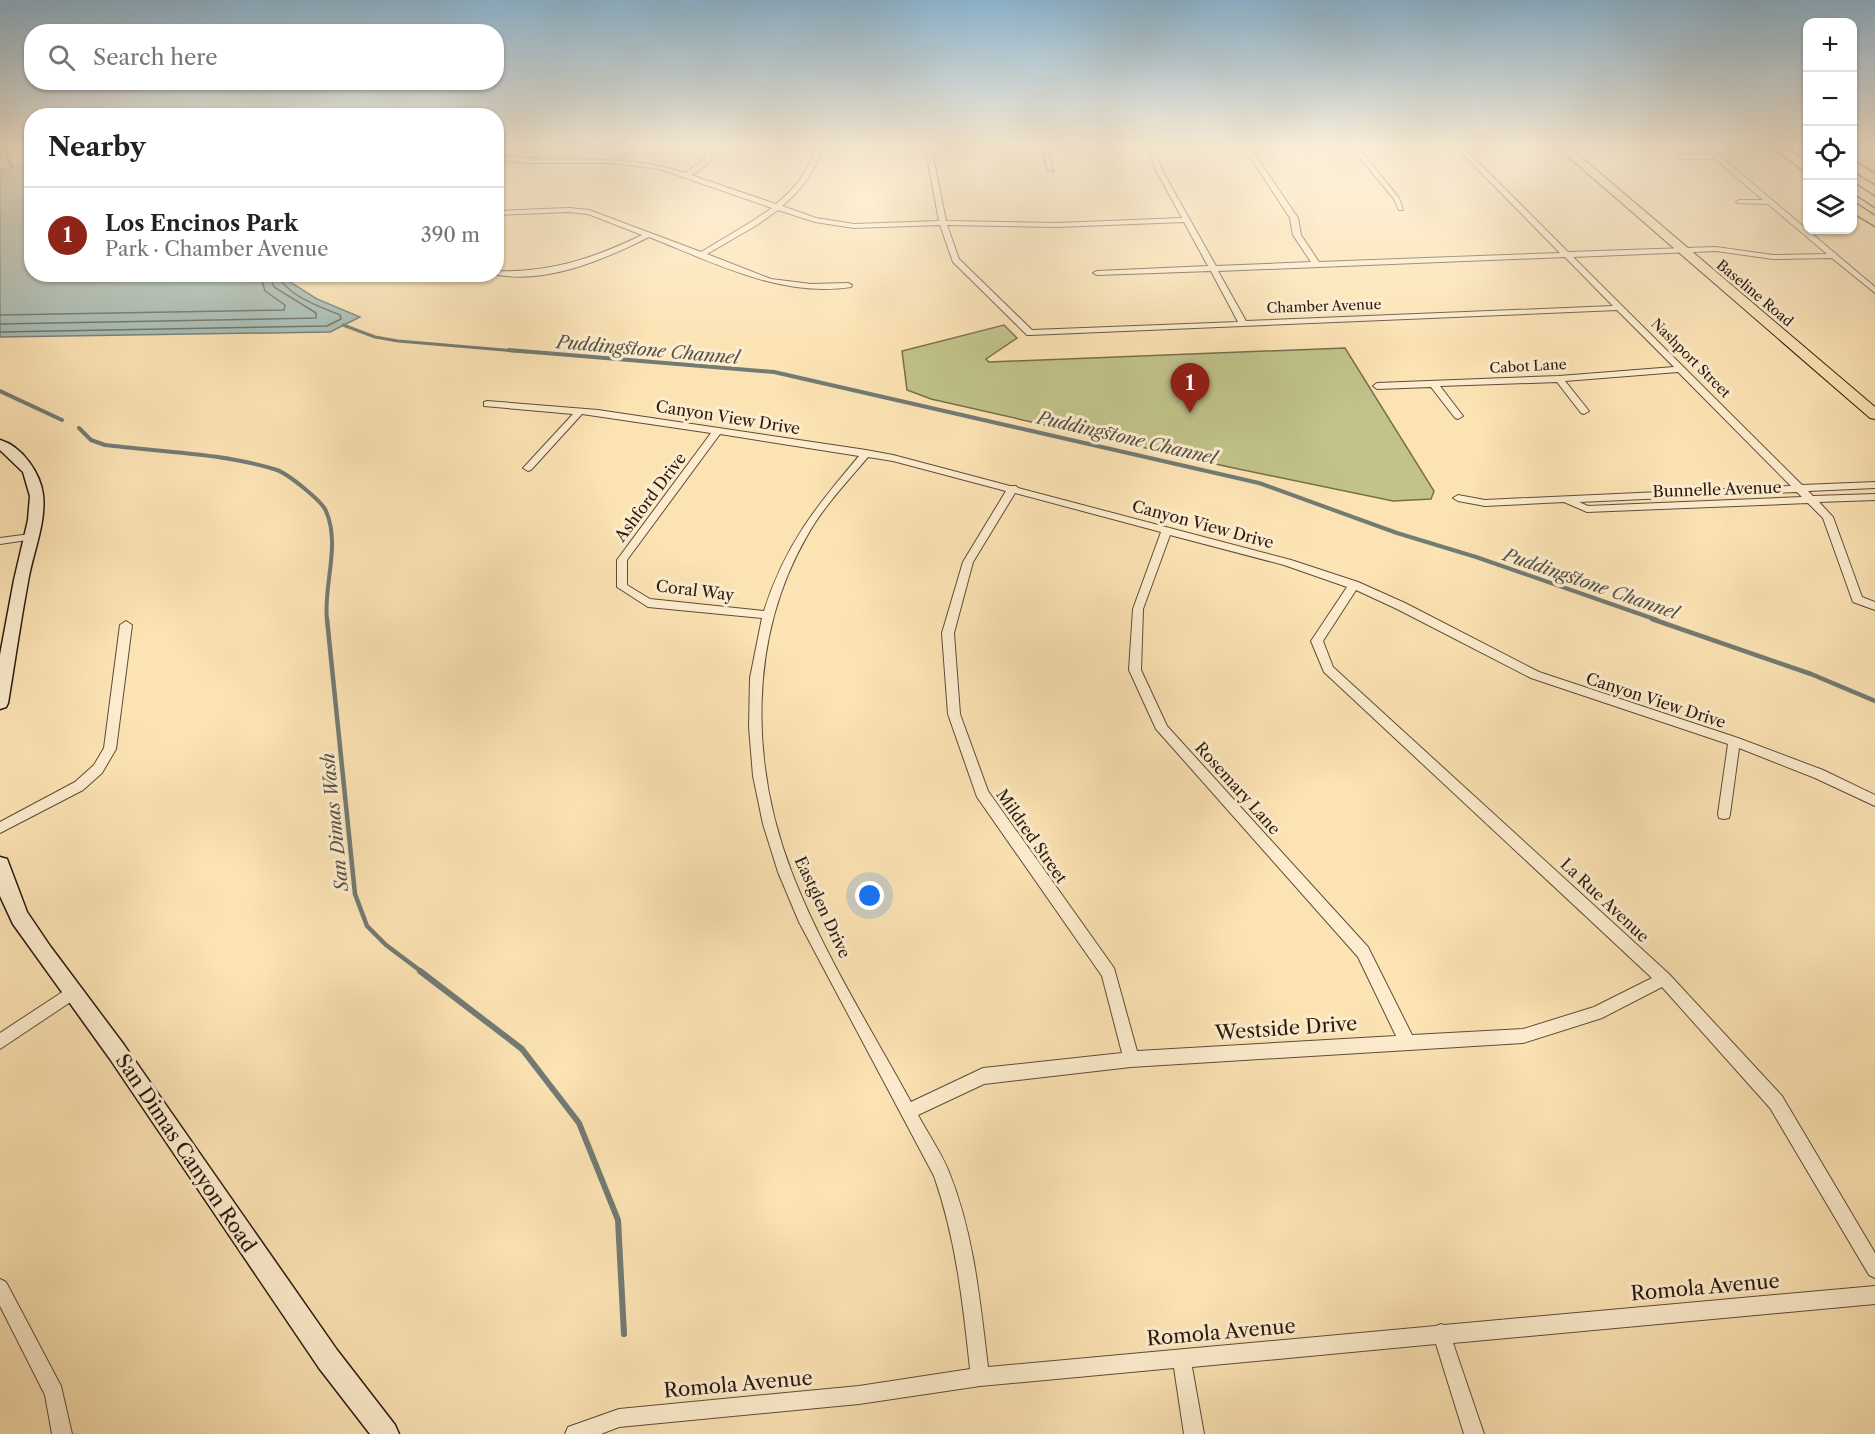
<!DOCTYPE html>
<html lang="en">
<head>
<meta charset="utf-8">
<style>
  :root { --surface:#fff; --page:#f2f2f2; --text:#222; --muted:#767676; --line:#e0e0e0; --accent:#8f2418 }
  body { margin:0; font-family:"Libre Caslon Text",serif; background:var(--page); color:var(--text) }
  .controls { position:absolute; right:18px; top:18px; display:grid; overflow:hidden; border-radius:12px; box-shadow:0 2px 4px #0004 }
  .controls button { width:54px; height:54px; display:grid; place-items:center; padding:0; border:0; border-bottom:2px solid var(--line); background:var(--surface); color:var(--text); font:30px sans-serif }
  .you { position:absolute; left:870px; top:896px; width:21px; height:21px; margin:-15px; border:4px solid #fff; border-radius:50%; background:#1a73e8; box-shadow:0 0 0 9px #1a73e833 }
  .badge { display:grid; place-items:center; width:39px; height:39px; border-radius:50%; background:var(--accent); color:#fff; font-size:20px; font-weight:700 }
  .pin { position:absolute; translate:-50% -50px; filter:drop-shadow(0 2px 3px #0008) }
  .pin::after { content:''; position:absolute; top:32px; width:21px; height:18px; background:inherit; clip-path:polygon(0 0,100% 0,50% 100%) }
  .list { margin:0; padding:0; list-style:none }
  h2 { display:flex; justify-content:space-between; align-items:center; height:78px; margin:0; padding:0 24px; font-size:26px }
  h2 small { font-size:20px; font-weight:400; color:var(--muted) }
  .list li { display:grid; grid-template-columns:39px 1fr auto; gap:18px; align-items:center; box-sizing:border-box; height:96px; padding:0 24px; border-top:2px solid var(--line) }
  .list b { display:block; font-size:22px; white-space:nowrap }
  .list p { margin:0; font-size:20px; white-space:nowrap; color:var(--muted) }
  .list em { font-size:20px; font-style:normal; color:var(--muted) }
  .icon { flex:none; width:33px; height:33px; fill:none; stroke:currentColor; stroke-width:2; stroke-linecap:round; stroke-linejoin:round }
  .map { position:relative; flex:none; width:1875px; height:1434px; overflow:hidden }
  .search { position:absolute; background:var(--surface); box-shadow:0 2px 4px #0004; left:24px; top:24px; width:480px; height:66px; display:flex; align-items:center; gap:15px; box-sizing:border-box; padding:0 21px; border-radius:24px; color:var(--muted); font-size:22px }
  .panel { position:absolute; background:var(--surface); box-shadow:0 2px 4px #0004; left:24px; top:108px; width:480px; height:174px; border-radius:24px }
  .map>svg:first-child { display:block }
</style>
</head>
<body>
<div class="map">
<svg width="1875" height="1434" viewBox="0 0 1875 1434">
  <rect width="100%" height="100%" fill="#fce3b4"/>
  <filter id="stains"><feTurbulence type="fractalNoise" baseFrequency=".00333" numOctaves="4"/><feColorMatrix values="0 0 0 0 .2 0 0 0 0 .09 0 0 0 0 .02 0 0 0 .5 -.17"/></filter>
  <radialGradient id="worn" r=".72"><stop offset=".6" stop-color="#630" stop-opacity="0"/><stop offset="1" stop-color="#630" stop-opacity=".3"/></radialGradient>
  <polygon fill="#c1c38b" stroke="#766e4e" stroke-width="1.5" points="1004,325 1017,338 986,359 989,362 1345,348 1434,491 1431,499 1393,501 1229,467 931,399 907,390 902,351"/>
  <polygon fill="#a2bcb6" stroke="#727b74" stroke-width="1.5" points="31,161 32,274 279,275 317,299 360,317 330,332 0,337 0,169 12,168"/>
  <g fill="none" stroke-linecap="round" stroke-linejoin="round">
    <g stroke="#666b63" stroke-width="1.5">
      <polyline points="0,315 284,310 285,305 265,291 260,274"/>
      <polyline points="0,324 316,318 316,313 274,287 269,274"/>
      <path d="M 0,332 L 327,326 L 341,319 L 340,315 C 319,306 287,296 277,274"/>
    </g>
    <g stroke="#727b74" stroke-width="3">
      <polyline points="0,147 5,150 12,168"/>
      <polyline points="343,325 375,337 398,341 527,352"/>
    </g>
    <g stroke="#727b74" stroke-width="4">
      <polyline points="509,350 774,372 1259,483 1397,533 1476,557 1657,620"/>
      <polyline points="0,391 62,420"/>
      <path d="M 79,428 L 91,440 L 105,445 C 162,452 223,453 277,470 C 288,474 322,501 326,511 C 341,546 323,585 327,620"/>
    </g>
    <g stroke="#727b74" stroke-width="4.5">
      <polyline points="327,619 355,894 367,926 386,945 422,972"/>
      <polyline points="1652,619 1811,674 1875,701"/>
    </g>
    <polyline stroke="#727b74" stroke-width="6" points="420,971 522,1049 579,1123 618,1220 624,1334"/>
    <defs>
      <g id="street">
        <polygon points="496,146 500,146 496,149"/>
        <path d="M 710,146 L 716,146 C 713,161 704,168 691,175 L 776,204 C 796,188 808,171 817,146 L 823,146 C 815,171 802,190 782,206 L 816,218 L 854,224 L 939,221 L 925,146 L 931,146 L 946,221 L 1057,223 L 1182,218 L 1157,172 L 1146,146 L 1152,146 L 1163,172 L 1216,266 L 1311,262 L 1293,235 L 1290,218 L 1243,146 L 1249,146 L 1298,218 L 1301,235 L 1319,262 L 1560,253 L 1455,146 L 1462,146 L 1568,252 L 1716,247 L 1773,255 L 1827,254 L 1768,204 L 1737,203 L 1736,202 L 1739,200 L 1763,200 L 1715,159 L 1679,159 L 1676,157 L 1679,155 L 1711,155 L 1701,146 L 1708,146 L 1875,287 L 1875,293 L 1832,258 L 1773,259 L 1716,251 L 1573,257 L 1802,485 L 1875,482 L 1875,488 L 1808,491 L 1813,496 L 1875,494 L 1875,500 L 1819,502 L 1833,517 L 1862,597 L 1875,602 L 1875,610 L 1853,602 L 1823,518 L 1808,503 L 1587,512 L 1564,502 L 1485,506 L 1458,501 L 1453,498 L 1458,495 L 1485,500 L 1791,486 L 1678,372 L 1565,381 L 1589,411 L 1584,414 L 1581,413 L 1557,382 L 1440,386 L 1463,416 L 1458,419 L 1455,418 L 1431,387 L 1377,389 L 1373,386 L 1377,383 L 1559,376 L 1674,367 L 1617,310 L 1030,335 L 1027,335 L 953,262 L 940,225 L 854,228 L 815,222 L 778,210 L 757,225 L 707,254 L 771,279 L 811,284 L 848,283 L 852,285 L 851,287 C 780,298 713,262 649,237 C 603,260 546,285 493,274 L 496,274 L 496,271 C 549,273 595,258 642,235 L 588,214 L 569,212 L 496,215 L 496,211 L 569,208 L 589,210 L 701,252 L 751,222 L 772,208 L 660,169 L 612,163 L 525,163 L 496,159 L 496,155 C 559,164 624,152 685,173 L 704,159 ZM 1184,222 L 1208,266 L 1097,271 L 1093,273 L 1097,275 L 1211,271 L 1238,322 L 1032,330 L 959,259 L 947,225 L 1057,227 ZM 1565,257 L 1613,306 L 1246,321 L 1218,271 ZM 1797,492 L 1802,497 L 1588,506 L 1579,502 Z"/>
        <polygon points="1040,146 1046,146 1053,171 1048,170"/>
        <polygon points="1350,146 1357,146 1399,198 1403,210 1399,210 1394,199"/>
        <path d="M 487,401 L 598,410 L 866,450 L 893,455 L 1010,486 L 1016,486 L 1018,488 L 1291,560 L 1358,582 L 1405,603 L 1539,672 L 1738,738 L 1823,770 L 1875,795 L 1875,806 L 1815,778 L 1739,748 L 1730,814 L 1729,818 L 1724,819 L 1719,818 L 1718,814 L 1728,744 L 1531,678 L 1397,609 L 1356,590 L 1323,641 L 1333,667 L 1669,974 L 1782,1096 L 1875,1253 L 1875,1278 L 1869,1275 L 1770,1108 L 1662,987 L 1602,1018 L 1523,1043 L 1131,1067 L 984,1084 L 918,1115 C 928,1134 941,1152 949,1172 C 974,1234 980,1301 988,1367 L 1436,1326 L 1441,1324 L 1444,1325 L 1875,1286 L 1875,1304 L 1453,1343 L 1484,1434 L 1464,1434 L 1436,1344 L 1192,1367 L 1204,1434 L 1184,1434 L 1174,1368 L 980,1386 L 859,1404 L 619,1427 L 601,1434 L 565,1434 L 568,1427 L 619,1409 L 859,1386 L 970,1369 C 963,1303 956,1239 934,1176 L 799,922 L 778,872 L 763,824 L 753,776 L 749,727 L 750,678 L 762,618 L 648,607 L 617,587 L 617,560 L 711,433 L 582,414 L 531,470 L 528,471 L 523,468 L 525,466 L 573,414 L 484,406 L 484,402 ZM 720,434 L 859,456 C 815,508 785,545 764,611 L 650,599 L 627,585 L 627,560 ZM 868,457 L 893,461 L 1006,491 L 963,562 L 942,633 L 948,714 L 977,797 L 1102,976 L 1122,1053 L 983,1068 L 911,1102 C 870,1027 823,953 792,873 C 750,765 748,638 807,536 C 823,507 847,482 868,457 ZM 1015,493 L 1161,532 L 1133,609 L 1129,670 L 1156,729 L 1358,957 L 1396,1036 L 1137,1051 L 1114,968 L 988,791 L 960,714 L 954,633 L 973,562 ZM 1170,535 L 1284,565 L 1347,587 L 1311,641 L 1324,672 L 1652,978 L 1594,1007 L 1523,1029 L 1412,1035 L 1368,947 L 1167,726 L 1141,670 L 1143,609 Z"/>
        <polygon points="30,534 34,535 34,539 0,544 0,538"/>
        <polygon points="126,621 132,625 116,749 102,773 83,790 0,833 0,822 75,782 94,765 104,748 120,625"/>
        <polygon points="73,985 78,987 80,992 78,997 0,1049 0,1033"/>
        <polygon points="0,1279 6,1282 61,1386 72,1434 52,1434 45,1395 0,1306"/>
      </g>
      <g id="secondary">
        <path d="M 0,440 C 22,446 41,474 43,495 C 46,522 34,550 29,576 C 21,618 15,661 8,703 L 6,707 L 0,709 L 0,655 L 14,580 L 28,520 L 30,496 L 23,472 L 0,450 Z"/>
        <polygon points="0,857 7,859 27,912 50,946 124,1045 337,1350 395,1425 399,1434 370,1434 319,1368 110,1059 13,924 0,896"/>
      </g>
      <polygon id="primary" points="1556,146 1568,146 1875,407 1875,419 1870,418"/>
      <g id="highway">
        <polygon points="1771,146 1785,146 1808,164 1808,174"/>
        <polygon points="1852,160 1875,174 1875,184 1852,170"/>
        <polygon points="1852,182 1875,197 1875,207 1852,192"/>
        <polygon points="1852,201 1875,216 1875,226 1852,212"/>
      </g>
    </defs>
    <use href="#street" stroke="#5e4c39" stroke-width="2"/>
    <use href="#secondary" stroke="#2a1a10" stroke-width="3"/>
    <use href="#primary" stroke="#2a1a10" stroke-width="2"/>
    <use href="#highway" stroke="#2a1a10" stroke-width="3"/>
    <use href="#street" fill="#fdedce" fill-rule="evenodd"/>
    <use href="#secondary" fill="#fdedce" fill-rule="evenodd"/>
    <use href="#primary" fill="#fce3b4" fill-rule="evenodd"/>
    <use href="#highway" fill="#fce3b4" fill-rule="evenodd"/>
  </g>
  <polygon fill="#cd9876" stroke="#2a1a10" stroke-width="1.5" points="1863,146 1875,146 1875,148 1864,147"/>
  <linearGradient id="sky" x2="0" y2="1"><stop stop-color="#8cb7d4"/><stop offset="0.42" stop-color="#fef2dd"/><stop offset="1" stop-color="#fef2dd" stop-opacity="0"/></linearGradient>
  <rect width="1875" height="347" fill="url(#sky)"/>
  <g text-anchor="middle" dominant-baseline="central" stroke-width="6" stroke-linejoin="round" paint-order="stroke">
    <g font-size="14" fill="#2a1a10" stroke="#fdedce">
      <text transform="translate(1755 293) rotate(40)">Baseline Road</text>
      <text transform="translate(1324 306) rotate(-2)">Chamber Avenue</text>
      <text transform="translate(1691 358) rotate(45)">Nashport Street</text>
      <text transform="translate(1528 366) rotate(-3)">Cabot Lane</text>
    </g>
    <g font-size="16" fill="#2a1a10" stroke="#fdedce">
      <text transform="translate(728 417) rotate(9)">Canyon View Drive</text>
      <text transform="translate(1717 489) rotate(-2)">Bunnelle Avenue</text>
      <text transform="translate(650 497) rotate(-53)">Ashford Drive</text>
      <text transform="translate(1203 524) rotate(15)">Canyon View Drive</text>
      <text transform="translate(695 590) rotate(7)">Coral Way</text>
      <text transform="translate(1656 700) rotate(18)">Canyon View Drive</text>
      <text transform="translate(1238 788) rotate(48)">Rosemary Lane</text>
      <text transform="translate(1032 836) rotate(55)">Mildred Street</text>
      <text transform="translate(1605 900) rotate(43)">La Rue Avenue</text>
      <text transform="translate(823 907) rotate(65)">Eastglen Drive</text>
    </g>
    <g font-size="18" font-style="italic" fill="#54534a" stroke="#fdedce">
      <text transform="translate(648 350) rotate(5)">Puddingstone Channel</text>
      <text transform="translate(1127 438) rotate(13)">Puddingstone Channel</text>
      <text transform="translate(1591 584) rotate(19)">Puddingstone Channel</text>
      <text transform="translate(335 822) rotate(-96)">San Dimas Wash</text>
    </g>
    <g font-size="20" fill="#2a1a10" stroke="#fdedce">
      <text transform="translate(1286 1028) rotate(-4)">Westside Drive</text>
      <text transform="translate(186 1153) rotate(56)">San Dimas Canyon Road</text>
      <text transform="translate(1705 1287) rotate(-5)">Romola Avenue</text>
      <text transform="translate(1221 1332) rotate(-5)">Romola Avenue</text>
      <text transform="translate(738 1384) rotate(-5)">Romola Avenue</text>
    </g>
  </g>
  <rect width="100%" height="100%" filter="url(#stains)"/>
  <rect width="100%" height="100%" fill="url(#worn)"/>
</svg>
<div class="controls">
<button>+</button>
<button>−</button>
<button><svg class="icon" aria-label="locate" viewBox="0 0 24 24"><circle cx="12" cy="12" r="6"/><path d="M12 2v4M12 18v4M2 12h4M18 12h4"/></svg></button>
<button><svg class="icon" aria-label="layers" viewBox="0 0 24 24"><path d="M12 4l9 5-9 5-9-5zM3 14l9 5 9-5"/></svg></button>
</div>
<div class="you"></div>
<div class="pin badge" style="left:1190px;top:413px">1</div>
<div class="search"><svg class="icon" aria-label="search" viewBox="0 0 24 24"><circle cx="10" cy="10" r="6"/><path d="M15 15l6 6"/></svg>Search here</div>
<section class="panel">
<h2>Nearby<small></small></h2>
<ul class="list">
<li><span class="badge">1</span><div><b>Los Encinos Park</b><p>Park · Chamber Avenue</p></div><em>390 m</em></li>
</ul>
</section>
</div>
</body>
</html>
